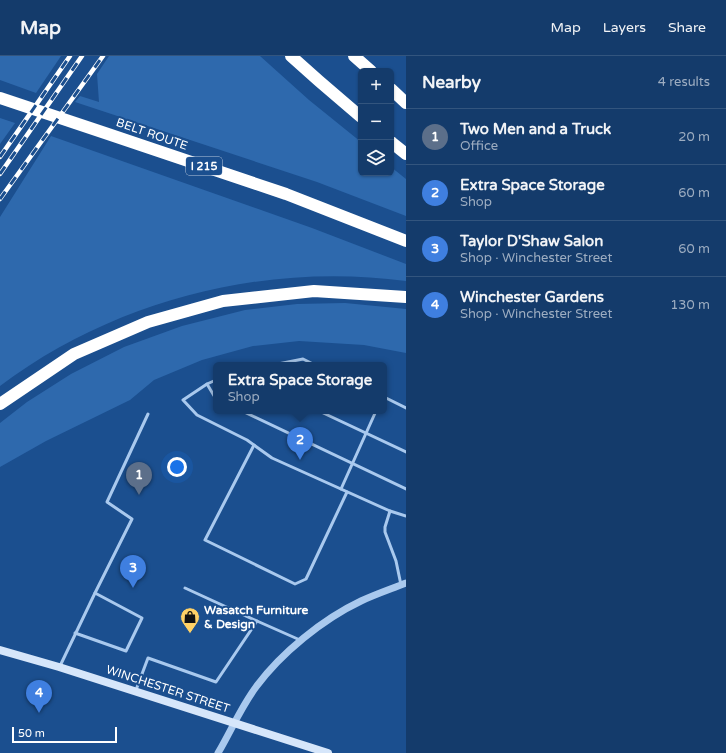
<!DOCTYPE html>
<html lang="en">
<head>
<meta charset="utf-8">
<style>
  :root { --surface:#143b6b; --page:#214673; --text:#f1f3f6; --muted:#9dadc1; --line:#33557e; --accent:#8c9099 }
  body { margin:0; font-family:"Varela Round",sans-serif; background:var(--page); color:var(--text) }
  .controls { position:absolute; right:12px; top:12px; display:grid; overflow:hidden; border-radius:6px; box-shadow:0 1px 3px #0004 }
  .controls button { width:36px; height:36px; display:grid; place-items:center; padding:0; border:0; border-bottom:1px solid var(--line); background:var(--surface); color:var(--text); font:20px sans-serif }
  .scale { position:absolute; left:12px; bottom:10px; width:105px; box-sizing:border-box; padding-left:4px; border:2px solid #fff; border-top:0; font-size:11px; line-height:14px; white-space:nowrap; color:#fff; -webkit-text-stroke:3px #1b4f8f; paint-order:stroke }
  .you { position:absolute; left:177px; top:411px; width:14px; height:14px; margin:-10px; border:3px solid #fff; border-radius:50%; background:#1a73e8; box-shadow:0 0 0 6px #1a73e833 }
  .badge { display:grid; place-items:center; width:26px; height:26px; border-radius:50%; background:var(--accent); color:#fff; font-size:13px; font-weight:700 }
  .pin { position:absolute; translate:-50% -33px; filter:drop-shadow(0 1px 2px #0008) }
  .pin::after { content:''; position:absolute; top:21px; width:14px; height:12px; background:inherit; clip-path:polygon(0 0,100% 0,50% 100%) }
  .popup { position:absolute; left:213px; top:306px; width:174px; height:52px; box-sizing:border-box; display:grid; place-content:center; border-radius:6px; background:var(--surface); filter:drop-shadow(0 1px 3px #0005); font-size:13px; white-space:nowrap; color:var(--muted) }
  .popup b { font-size:15px; color:var(--text) }
  .popup::after { content:''; position:absolute; left:50%; top:100%; margin-left:-8px; border:8px solid transparent; border-top-color:var(--surface) }
  .list { margin:0; padding:0; list-style:none }
  h2 { display:flex; justify-content:space-between; align-items:center; height:52px; margin:0; padding:0 16px; font-size:17px }
  h2 small { font-size:13px; font-weight:400; color:var(--muted) }
  .list li { display:grid; grid-template-columns:26px 1fr auto; gap:12px; align-items:center; box-sizing:border-box; height:56px; padding:0 16px; border-top:1px solid var(--line) }
  .list b { display:block; font-size:15px; white-space:nowrap }
  .list p { margin:0; font-size:13px; white-space:nowrap; color:var(--muted) }
  .list em { font-size:13px; font-style:normal; color:var(--muted) }
  .icon { flex:none; width:22px; height:22px; fill:none; stroke:currentColor; stroke-width:2; stroke-linecap:round; stroke-linejoin:round }
  .map { position:relative; flex:none; width:406px; height:697px; overflow:hidden }
  header { display:flex; align-items:center; gap:24px; box-sizing:border-box; height:56px; padding:0 20px; background:var(--surface); border-bottom:1px solid var(--line) }
  header strong { font-size:19px }
  nav { display:flex; gap:22px; margin-inline-start:auto; font-size:14px }
  main { display:flex }
  aside { flex:1; background:var(--surface) }
  .map>svg:first-child { display:block }
</style>
</head>
<body>
<header>
<strong>Map</strong>
<nav><a>Map</a><a>Layers</a><a>Share</a></nav>
</header>
<main>
<div class="map">
<svg width="406" height="697" viewBox="0 0 406 697">
  <rect width="100%" height="100%" fill="#1b4f8f"/>
  <g fill="#2e69ad">
    <polygon points="0,0 61,0 36,37 0,24"/>
    <polygon points="109,0 260,0 309,44 361,86 361,117 391,117 391,111 406,123 406,160 317,126 75,46 80,40 99,46 97,18"/>
    <polygon points="0,62 15,67 0,88"/>
    <path d="M 51,80 L 312,172 L 406,208 L 406,225 C 264,206 115,244 0,330 L 0,161 Z"/>
    <polygon points="345,247 406,253 406,297 364,289 299,285 253,290 202,304 154,324 130,344 46,385 0,411 0,367 27,346 71,318 124,291 182,270 245,254 297,248"/>
  </g>
  <g fill="none" stroke-linecap="round" stroke-linejoin="round">
    <g stroke="#a9c9ee" stroke-width="3">
      <polyline points="273,309 303,303 315,309"/>
      <polyline points="216,324 207,328 183,344 197,359 247,384 272,402 390,455 385,471 385,476 396,505 401,529"/>
      <polyline points="207,328 216,343"/>
      <polyline points="384,341 406,352"/>
      <polyline points="242,355 406,433"/>
      <polyline points="319,355 406,396"/>
      <polyline points="254,389 205,484 295,528 306,523 347,436"/>
      <polyline points="341,433 376,355"/>
      <polyline points="390,455 406,460"/>
      <polyline points="185,532 257,565 300,584"/>
      <polyline points="75,577 126,595 142,562 95,537"/>
      <polyline points="60,610 95,537 132,463 107,446 148,358"/>
      <polyline points="136,634 148,602 216,626 257,565"/>
    </g>
    <path stroke="#a9c9ee" stroke-width="7" d="M 218,697 C 231,675 241,651 256,631 C 281,597 323,563 361,545 C 376,538 391,533 406,527"/>
    <polyline stroke="#d6e6fa" stroke-width="8" points="0,594 59,611 328,697"/>
    <g stroke="#fff" stroke-width="12">
      <polyline points="291,0 319,25 361,61"/>
      <polyline points="354,0 371,15"/>
      <polyline points="391,33 406,47"/>
      <polyline points="0,42 108,78 286,138 406,185"/>
      <polyline points="391,86 406,98"/>
      <polyline points="0,348 74,298 148,266 223,245 314,235 406,241"/>
    </g>
    <defs>
      <g id="rail">
        <polyline points="0,101 70,0"/>
        <polyline points="0,118 82,0"/>
        <polyline points="0,143 103,0"/>
      </g>
    </defs>
    <use href="#rail" stroke="#fff" stroke-width="4.5"/>
    <use href="#rail" stroke="#1b4f8f" stroke-width="3" stroke-dasharray="9" stroke-linecap="butt"/>
  </g>
  <defs>
    <symbol id="shop-pin" viewBox="-11 -11 22 30"><path d="M0 17L-7.5 6A9.5 9.5 0 1 1 7.5 6Z" fill="#ffd166" stroke="#1b4f8f"/><path d="M-5-2.5h2.3a2.7 3.5 0 0 1 5.4 0H5L5.5 6h-11ZM-1.5-2.5h3a1.5 2.3 0 0 0-3 0Z" fill="#111"/></symbol>
  </defs>
  <g fill-rule="evenodd">
    <use href="#shop-pin" x="179" y="550" width="22" height="30"/>
  </g>
  <g text-anchor="middle" dominant-baseline="central" stroke-width="4" stroke-linejoin="round" paint-order="stroke">
    <rect fill="#1b4f8f" stroke="#bbcadd" stroke-width="1" x="186" y="101" width="36" height="18" rx="3"/>
    <g font-size="11" font-weight="bold" fill="#fff">
      <text x="204" y="110">I 215</text>
    </g>
    <g font-size="12" fill="#fff" stroke="#1b4f8f">
      <text transform="translate(152 78) rotate(19)">BELT ROUTE</text>
      <text transform="translate(168 633) rotate(18)">WINCHESTER STREET</text>
    </g>
    <g font-size="12" font-weight="bold" fill="#fff" stroke="#1b4f8f" text-anchor="start">
      <text x="204" y="554">Wasatch Furniture<tspan x="204" dy="14">&amp; Design</tspan></text>
    </g>
  </g>
</svg>
<div class="controls">
<button>+</button>
<button>−</button>
<button><svg class="icon" aria-label="layers" viewBox="0 0 24 24"><path d="M12 4l9 5-9 5-9-5zM3 14l9 5 9-5"/></svg></button>
</div>
<div class="scale">50 m</div>
<div class="you"></div>
<div class="pin badge" style="left:139px;top:439px;background:#5c6f8a">1</div>
<div class="pin badge" style="left:300px;top:404px;background:#3f7fe0">2</div>
<div class="popup"><b>Extra Space Storage</b>Shop</div>
<div class="pin badge" style="left:133px;top:532px;background:#3f7fe0">3</div>
<div class="pin badge" style="left:39px;top:657px;background:#3f7fe0">4</div>
</div>
<aside>
<h2>Nearby<small>4 results</small></h2>
<ul class="list">
<li><span class="badge" style="background:#5c6f8a">1</span><div><b>Two Men and a Truck</b><p>Office</p></div><em>20 m</em></li>
<li><span class="badge" style="background:#3f7fe0">2</span><div><b>Extra Space Storage</b><p>Shop</p></div><em>60 m</em></li>
<li><span class="badge" style="background:#3f7fe0">3</span><div><b>Taylor D'Shaw Salon</b><p>Shop · Winchester Street</p></div><em>60 m</em></li>
<li><span class="badge" style="background:#3f7fe0">4</span><div><b>Winchester Gardens</b><p>Shop · Winchester Street</p></div><em>130 m</em></li>
</ul>
</aside>
</main>
</body>
</html>
